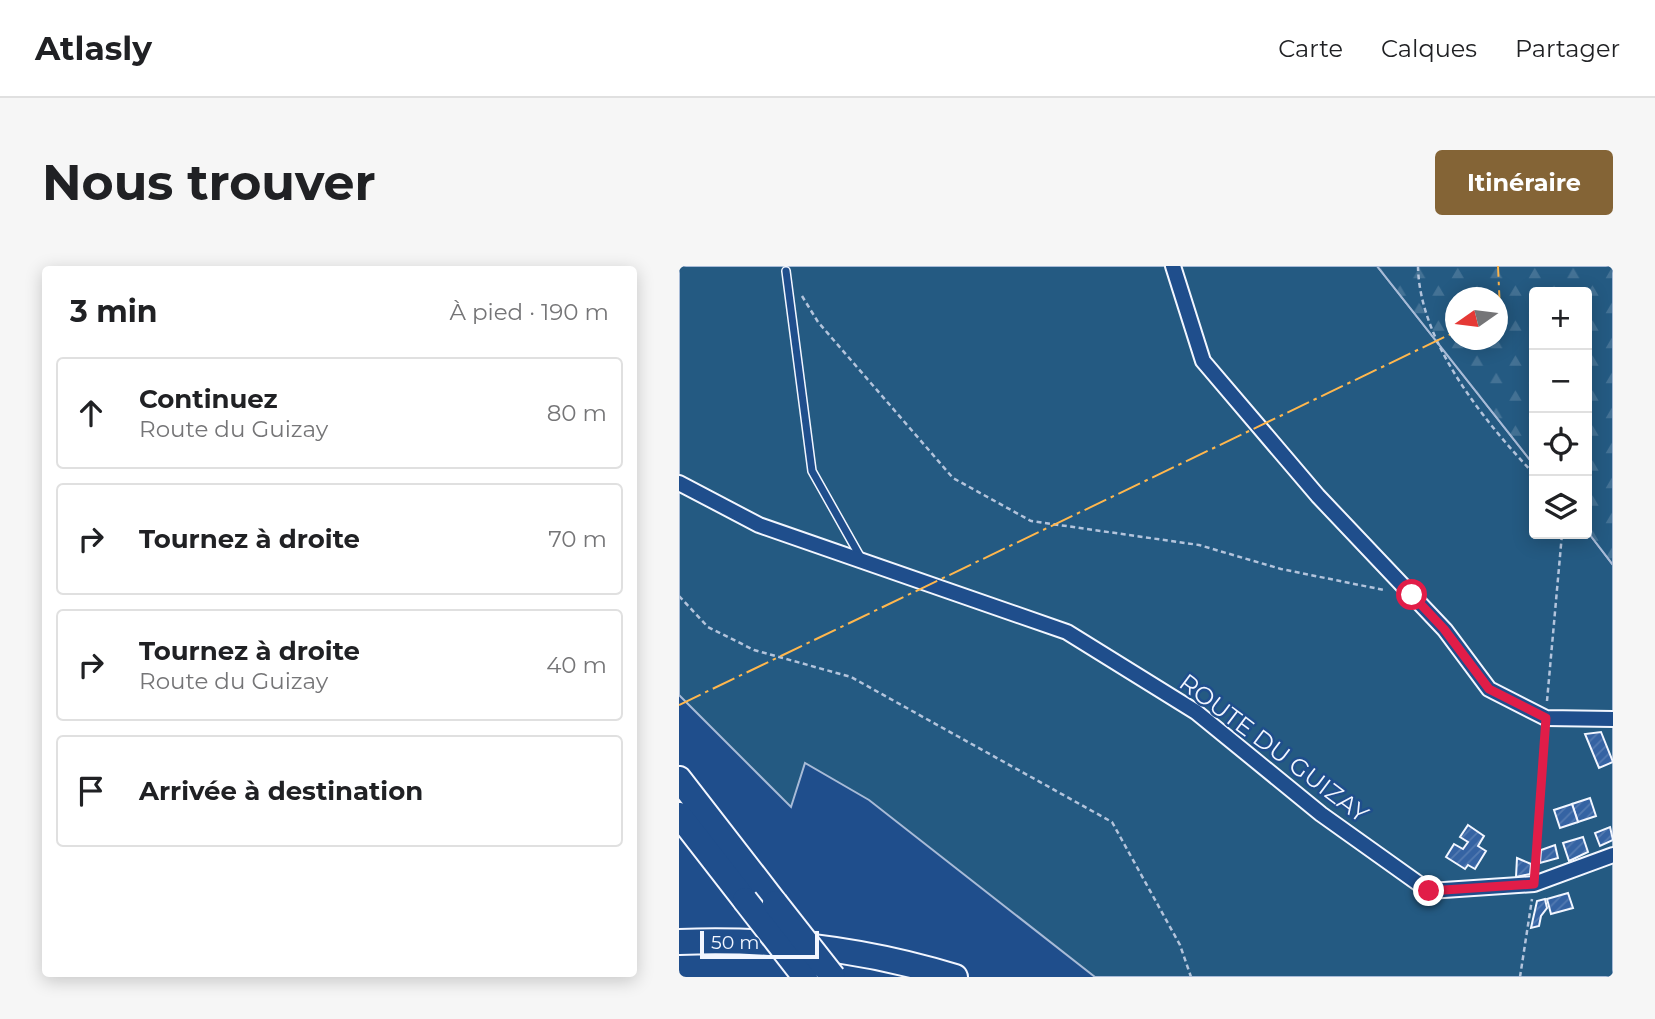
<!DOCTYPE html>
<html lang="fr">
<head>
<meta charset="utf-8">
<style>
  :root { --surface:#fff; --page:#f6f6f6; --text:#202124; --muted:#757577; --line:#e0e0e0; --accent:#846436 }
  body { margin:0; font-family:Montserrat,sans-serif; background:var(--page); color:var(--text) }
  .controls { position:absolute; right:21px; top:21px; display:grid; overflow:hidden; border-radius:7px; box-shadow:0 4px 18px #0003 }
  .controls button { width:63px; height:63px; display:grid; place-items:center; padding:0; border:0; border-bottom:2px solid var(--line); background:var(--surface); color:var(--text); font:35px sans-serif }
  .compass { position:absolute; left:766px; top:21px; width:63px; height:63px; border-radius:50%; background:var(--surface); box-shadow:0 4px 18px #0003; rotate:256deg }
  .scale { position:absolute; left:21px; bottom:18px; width:119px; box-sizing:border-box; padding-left:7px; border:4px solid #f2f6ff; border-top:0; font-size:19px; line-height:24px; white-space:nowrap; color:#f2f6ff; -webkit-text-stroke:5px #1f4e8c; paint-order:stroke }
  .stop { position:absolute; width:21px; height:21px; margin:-16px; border:5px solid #e11d48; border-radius:50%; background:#fff }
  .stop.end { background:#e11d48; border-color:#fff; box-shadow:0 2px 7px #0008 }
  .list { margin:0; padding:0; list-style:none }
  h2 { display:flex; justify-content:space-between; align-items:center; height:91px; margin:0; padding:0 28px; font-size:30px }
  h2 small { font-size:23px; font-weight:400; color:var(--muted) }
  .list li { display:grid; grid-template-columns:46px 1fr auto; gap:21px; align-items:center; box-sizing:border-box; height:112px; margin:0 14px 14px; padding:0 14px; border:2px solid var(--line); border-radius:7px }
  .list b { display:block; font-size:26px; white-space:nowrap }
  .list p { margin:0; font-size:23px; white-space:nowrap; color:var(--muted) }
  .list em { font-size:23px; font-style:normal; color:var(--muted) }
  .icon { flex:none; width:38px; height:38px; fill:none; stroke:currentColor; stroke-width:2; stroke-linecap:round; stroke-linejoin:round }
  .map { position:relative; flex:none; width:934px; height:711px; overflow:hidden; border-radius:7px }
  header { display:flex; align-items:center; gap:42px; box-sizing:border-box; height:98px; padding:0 35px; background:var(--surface); border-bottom:2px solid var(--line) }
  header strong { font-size:33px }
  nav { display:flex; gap:38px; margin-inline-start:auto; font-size:24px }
  .intro { display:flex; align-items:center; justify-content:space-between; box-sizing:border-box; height:168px; padding:0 42px }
  h1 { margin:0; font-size:49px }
  .button { padding:18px 32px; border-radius:7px; background:var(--accent); color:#fff; font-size:24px; font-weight:700 }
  main { display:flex; gap:42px; padding:0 42px }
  aside { flex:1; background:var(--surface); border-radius:7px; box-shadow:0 4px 18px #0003 }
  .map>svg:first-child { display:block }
</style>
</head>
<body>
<header>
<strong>Atlasly</strong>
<nav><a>Carte</a><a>Calques</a><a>Partager</a></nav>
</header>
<div class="intro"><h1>Nous trouver</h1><a class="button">Itinéraire</a></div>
<main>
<aside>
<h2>3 min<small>À pied · 190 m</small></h2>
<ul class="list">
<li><svg class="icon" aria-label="ahead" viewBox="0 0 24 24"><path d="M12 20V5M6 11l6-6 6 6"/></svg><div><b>Continuez</b><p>Route du Guizay</p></div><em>80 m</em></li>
<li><svg class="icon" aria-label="right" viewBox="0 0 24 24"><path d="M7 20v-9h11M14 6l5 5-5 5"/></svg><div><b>Tournez à droite</b></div><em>70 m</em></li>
<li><svg class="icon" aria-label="right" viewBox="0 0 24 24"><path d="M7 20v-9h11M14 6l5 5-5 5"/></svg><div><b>Tournez à droite</b><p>Route du Guizay</p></div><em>40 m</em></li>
<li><svg class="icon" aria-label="arrive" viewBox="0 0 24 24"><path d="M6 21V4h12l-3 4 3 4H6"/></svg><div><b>Arrivée à destination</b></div></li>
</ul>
</aside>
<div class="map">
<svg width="934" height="711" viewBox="0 0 934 711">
  <defs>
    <pattern id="forest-firs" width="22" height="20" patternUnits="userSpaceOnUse" patternTransform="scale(1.75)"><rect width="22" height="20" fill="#245a82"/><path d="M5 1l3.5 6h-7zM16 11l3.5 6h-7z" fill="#447295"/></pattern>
    <pattern id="building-hatch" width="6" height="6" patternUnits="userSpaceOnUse" patternTransform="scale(1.75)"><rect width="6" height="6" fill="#3563a3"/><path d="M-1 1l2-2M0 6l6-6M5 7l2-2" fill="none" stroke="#537ab1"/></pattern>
  </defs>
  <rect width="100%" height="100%" fill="#1f4e8c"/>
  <polygon fill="#245a82" stroke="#a8bbd7" stroke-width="2" points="0,0 698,0 855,199 855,268 908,265 934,299 934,711 416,711 190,534 126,497 112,541 0,429"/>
  <path fill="url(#forest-firs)" stroke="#a8bbd7" stroke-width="2" fill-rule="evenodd" d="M 698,0 L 934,0 L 934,299 L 908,265 L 908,26 L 855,26 L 855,199 ZM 776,32 L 818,32 L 818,74 L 776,74 Z"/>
  <g fill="url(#building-hatch)" stroke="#f2f6ff" stroke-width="2">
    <polygon points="922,466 934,496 920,502 906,468"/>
    <polygon points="911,532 917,550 899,556 893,538"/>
    <polygon points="893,538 899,556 881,562 875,544"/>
    <polygon points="789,559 805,570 799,580 807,585 796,603 789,599 786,603 767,591 775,578 784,583 789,576 781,571"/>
    <polygon points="931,561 934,574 921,580 916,567"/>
    <polygon points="904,571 909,586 890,595 884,577"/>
    <polygon points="876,579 879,592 861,597 862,584"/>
    <polygon points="838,592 852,598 851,608 837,611"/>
    <polygon points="889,627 894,642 872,648 868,633"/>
    <polygon points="866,633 868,642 862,650 860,660 852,662 858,635"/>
  </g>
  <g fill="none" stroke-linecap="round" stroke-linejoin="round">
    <defs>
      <polyline id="service" points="107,5 133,205 182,292"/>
      <g id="minor">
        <polyline points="494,0 524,95 639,230 766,364 810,423 867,452 934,453"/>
        <polyline points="0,217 80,259 388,366 517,446 642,548 750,625 855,618 934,589"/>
      </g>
      <g id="trunk">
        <polyline points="0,513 96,637"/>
        <polyline points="0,549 66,634"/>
        <path d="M 0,676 C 95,672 185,683 276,711"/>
      </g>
    </defs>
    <use href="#service" stroke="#f2f6ff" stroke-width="10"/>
    <use href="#minor" stroke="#f2f6ff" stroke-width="18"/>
    <use href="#trunk" stroke="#f2f6ff" stroke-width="28"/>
    <g stroke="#b3c4dc" stroke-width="2.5" stroke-dasharray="5 3.5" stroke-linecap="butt">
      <path d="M 739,0 C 740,76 806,156 855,208"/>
      <polyline points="123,30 139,56 274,212 352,255 520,279 602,303 705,324"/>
      <polyline points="0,330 29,361 75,384 172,411 433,556 501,679 512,711"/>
      <polyline points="868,435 883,268"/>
      <polyline points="856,603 866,466"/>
      <polyline points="841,711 853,633"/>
    </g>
    <use href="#service" stroke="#1f4e8c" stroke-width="7"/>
    <use href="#minor" stroke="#1f4e8c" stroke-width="14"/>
    <use href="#trunk" stroke="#1f4e8c" stroke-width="24"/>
    <defs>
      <g id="trunk-bridge">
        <polyline points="66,634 126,711"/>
        <polyline points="96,637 154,711"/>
      </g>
    </defs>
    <use href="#trunk-bridge" stroke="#f2f6ff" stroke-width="28" stroke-linecap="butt"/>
    <use href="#trunk-bridge" stroke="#1f4e8c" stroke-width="24"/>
    <g stroke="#ffb74d" stroke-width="2" stroke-dasharray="24 5 3.5 5" stroke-linecap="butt">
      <polyline points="818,46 821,45 819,0"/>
      <polyline points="0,439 776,66"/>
    </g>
  </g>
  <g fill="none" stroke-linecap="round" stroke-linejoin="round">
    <polyline stroke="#e11d48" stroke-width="9" points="733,329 765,363 810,423 867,452 855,618 750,625"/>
  </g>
  <g text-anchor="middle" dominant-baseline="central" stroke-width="5" stroke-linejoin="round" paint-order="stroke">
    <g font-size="24" fill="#f2f6ff" stroke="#1f4e8c">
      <text transform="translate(595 482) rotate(37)">ROUTE DU GUIZAY</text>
    </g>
  </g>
</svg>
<div class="controls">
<button>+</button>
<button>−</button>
<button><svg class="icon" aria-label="locate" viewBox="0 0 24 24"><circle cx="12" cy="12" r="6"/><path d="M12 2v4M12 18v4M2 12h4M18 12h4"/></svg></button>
<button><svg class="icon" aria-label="layers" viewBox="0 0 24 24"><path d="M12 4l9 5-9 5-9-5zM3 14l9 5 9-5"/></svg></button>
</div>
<svg class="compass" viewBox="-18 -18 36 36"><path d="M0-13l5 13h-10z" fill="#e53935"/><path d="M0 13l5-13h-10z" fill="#757577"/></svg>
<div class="scale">50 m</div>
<div class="stop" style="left:733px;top:329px"></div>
<div class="stop end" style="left:750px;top:625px"></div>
</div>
</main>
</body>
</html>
